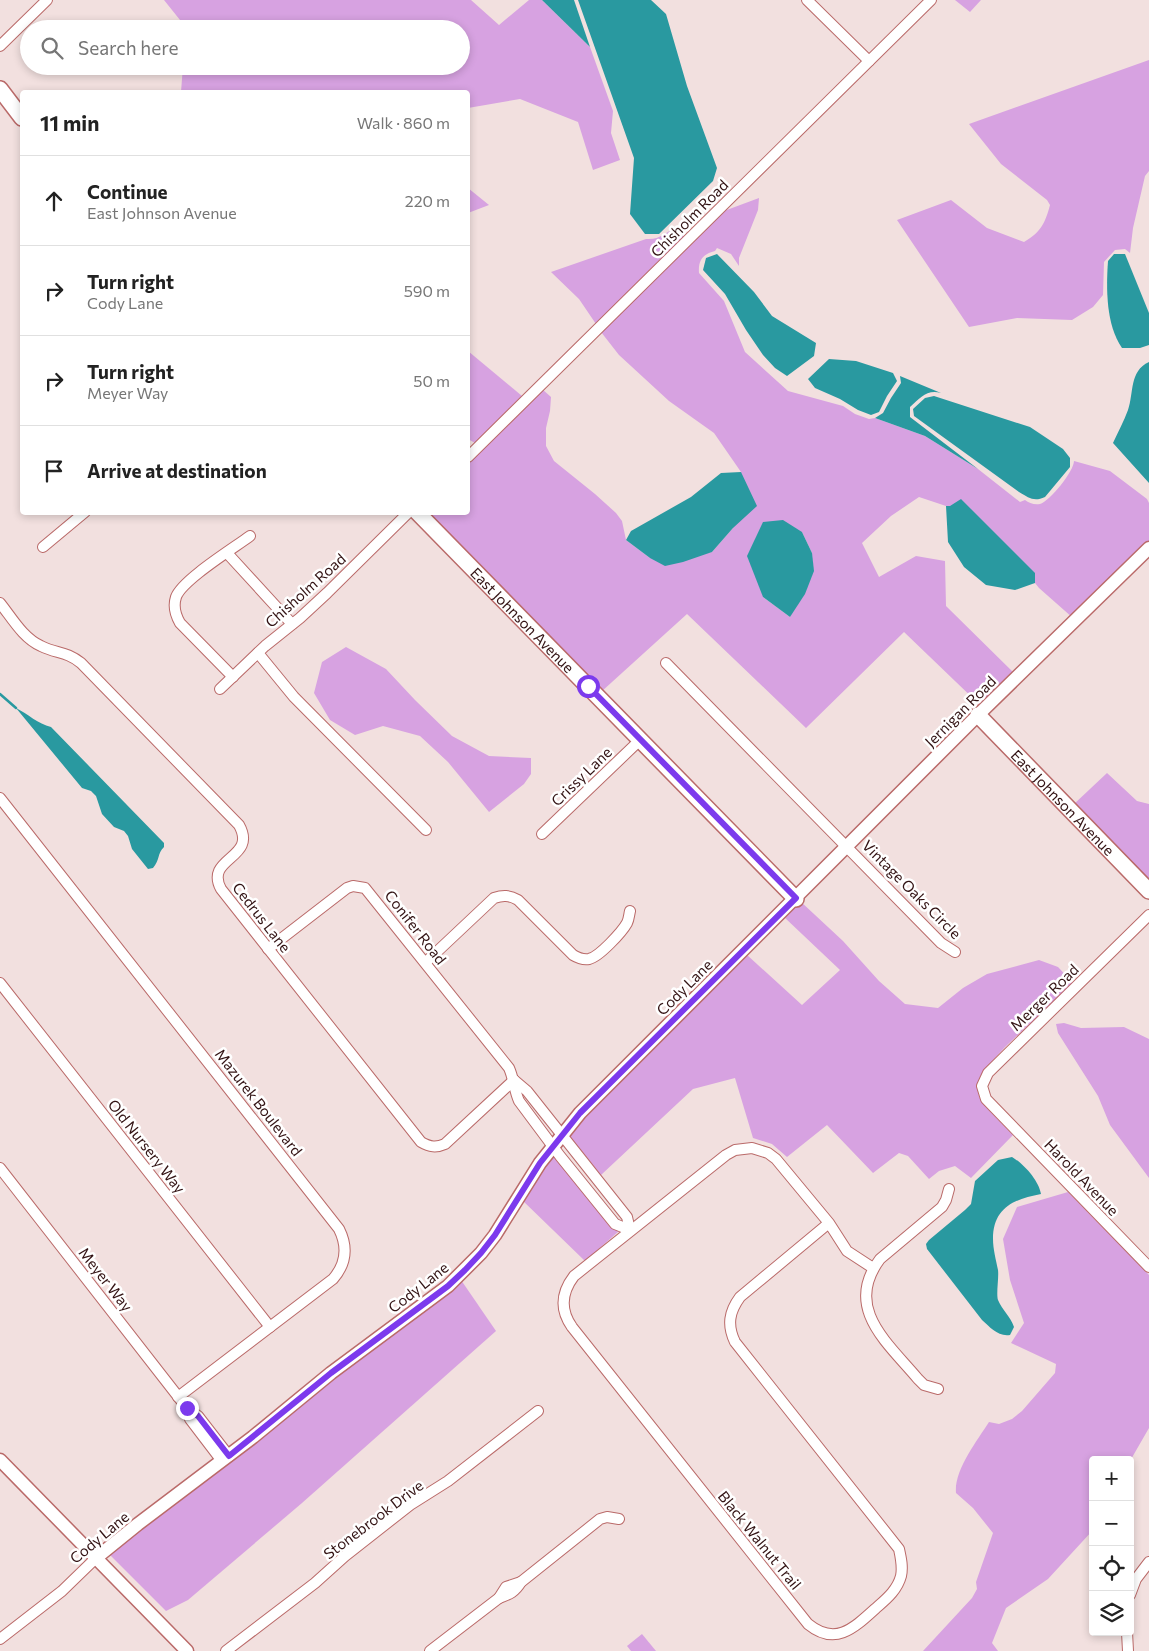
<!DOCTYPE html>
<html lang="en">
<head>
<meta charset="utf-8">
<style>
  :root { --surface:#fff; --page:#f6f6f6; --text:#222; --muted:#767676; --line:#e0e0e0 }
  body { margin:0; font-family:Commissioner,sans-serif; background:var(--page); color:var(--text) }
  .controls { position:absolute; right:15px; bottom:15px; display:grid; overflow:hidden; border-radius:5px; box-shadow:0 2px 8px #0003 }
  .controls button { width:45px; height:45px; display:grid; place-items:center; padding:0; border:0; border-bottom:1px solid var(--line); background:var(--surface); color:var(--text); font:25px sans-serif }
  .stop { position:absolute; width:15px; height:15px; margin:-11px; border:4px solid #7c3aed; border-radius:50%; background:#fff }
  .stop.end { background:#7c3aed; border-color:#fff; box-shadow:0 1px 5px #0008 }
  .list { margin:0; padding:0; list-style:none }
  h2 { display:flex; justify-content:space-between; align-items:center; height:65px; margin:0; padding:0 20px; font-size:21px }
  h2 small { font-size:16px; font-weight:400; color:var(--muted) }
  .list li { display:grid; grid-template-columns:32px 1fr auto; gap:15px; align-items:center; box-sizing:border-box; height:90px; padding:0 20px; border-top:1px solid var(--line) }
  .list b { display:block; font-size:19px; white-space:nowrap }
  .list p { margin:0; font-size:16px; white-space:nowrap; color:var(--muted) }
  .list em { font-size:16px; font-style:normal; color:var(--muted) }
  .icon { flex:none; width:28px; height:28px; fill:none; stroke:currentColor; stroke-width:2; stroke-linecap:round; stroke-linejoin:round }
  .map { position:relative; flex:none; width:1149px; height:1651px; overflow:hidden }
  .search { position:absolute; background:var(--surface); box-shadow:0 2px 8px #0003; left:20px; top:20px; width:450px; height:55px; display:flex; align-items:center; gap:12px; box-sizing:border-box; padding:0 18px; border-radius:28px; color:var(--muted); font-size:19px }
  .panel { position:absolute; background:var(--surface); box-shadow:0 2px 8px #0003; left:20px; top:90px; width:450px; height:425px; border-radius:5px }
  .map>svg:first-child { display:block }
</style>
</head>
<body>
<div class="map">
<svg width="1149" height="1651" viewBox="0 0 1149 1651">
  <rect width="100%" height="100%" fill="#f2e0df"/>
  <g fill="#d7a2e1" fill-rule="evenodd">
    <polygon points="164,0 471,0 499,25 529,0 542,0 590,47 613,111 611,133 620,160 593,170 578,122 520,99 468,108 468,92 181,92 183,66 461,66 461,29 180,29 180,20"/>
    <polygon points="955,0 981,0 970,12"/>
    <path d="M 1149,60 L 1149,171 L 1145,176 L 1133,228 L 1130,253 L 1125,249 L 1115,250 L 1104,262 L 1103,295 L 1093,307 L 1072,320 L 1017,318 L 969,327 L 897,220 L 951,200 L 987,228 L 1024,242 C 1040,233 1045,224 1050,205 L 1047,200 L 1001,164 L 969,124 Z"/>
    <polygon points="468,188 489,205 468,213"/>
    <path d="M 759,198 L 758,210 L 739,258 L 739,266 L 731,254 L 717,248 L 715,251 C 703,254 698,260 699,273 L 724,301 L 745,352 L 788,391 L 843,406 L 855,414 L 869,419 L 875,418 L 925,436 L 978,469 L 1020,502 L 1025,500 C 1029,503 1034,505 1040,504 C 1050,501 1074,471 1074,461 L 1110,471 L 1147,499 L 1149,503 L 1149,542 L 1073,618 L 1039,588 L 1035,583 L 1034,573 L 950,506 L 946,506 L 919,497 L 891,516 L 862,543 L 879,577 L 916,556 L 945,561 L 946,606 L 1015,674 L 981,706 L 904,632 L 806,728 L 687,614 L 601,692 L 424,513 L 468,512 L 468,463 L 542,389 L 551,397 L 550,411 L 546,428 L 546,446 L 554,461 L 595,494 L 616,513 L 622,521 L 626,540 L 650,558 L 712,552 L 733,528 L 741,472 L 714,433 L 669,401 L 619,355 L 601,332 L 724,211 ZM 802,532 L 812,553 L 790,617 L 763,597 Z"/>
    <path d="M 677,228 L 684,237 L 596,324 L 579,299 L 551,272 L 646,239 C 661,240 664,232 677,228 Z"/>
    <polygon points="468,351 522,396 475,443 468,439"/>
    <polygon points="346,647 386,669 415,700 452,736 489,756 531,758 531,774 524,784 489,812 448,762 420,736 383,726 355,735 330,720 314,693 322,662"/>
    <polygon points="1107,773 1137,801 1149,804 1149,883 1073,805"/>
    <polygon points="800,901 843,941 879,981 905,1004 938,1008 963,988 987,974 1039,960 1058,967 1073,983 1005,1047 984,1070 979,1079 978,1087 979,1096 982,1103 1013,1135 971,1178 955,1166 939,1171 929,1179 908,1156 899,1153 873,1173 827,1125 787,1157 772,1144 753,1138 735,1078 693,1089 601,1175 568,1134 746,954 802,1005 840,970 784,917"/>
    <polygon points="1064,1023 1081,1028 1124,1027 1149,1039 1149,1178 1110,1125 1098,1096 1058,1033 1056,1024"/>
    <polygon points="552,1154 611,1227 619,1231 585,1261 521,1199"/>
    <path d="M 1068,1192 L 1149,1275 L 1149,1428 L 1130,1461 L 1130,1460 L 1093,1460 L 1093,1530 L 1048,1579 L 1006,1608 L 992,1643 L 998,1651 L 923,1651 L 972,1598 L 977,1589 L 976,1582 L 993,1533 L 973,1508 L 956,1493 C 954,1470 977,1441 989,1422 L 999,1424 L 1012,1419 L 1022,1411 L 1055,1373 L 1056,1364 L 1011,1343 L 1024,1323 L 1010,1280 L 1003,1239 L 1017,1207 Z"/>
    <polygon points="461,1280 496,1331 302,1503 188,1600 166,1611 108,1553"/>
    <polygon points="642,1634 656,1651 631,1651 627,1646"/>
  </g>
  <g fill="#2999a0">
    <polygon points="542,0 574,0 590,47"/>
    <polygon points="578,0 651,0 666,14 687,86 717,168 713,181 659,234 645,234 630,214 634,158"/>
    <polygon points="717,254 754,292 772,316 816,343 814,356 787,376 775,368 763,355 746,330 725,294 703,270 706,258"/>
    <path d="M 1114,254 L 1125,254 L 1149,313 L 1149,345 L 1140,348 L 1122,348 C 1106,325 1106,289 1108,261 Z"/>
    <polygon points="829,359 856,361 893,373 897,381 887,396 879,412 871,415 858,410 840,399 815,388 808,379"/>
    <path d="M 1149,362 L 1149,483 L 1113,443 C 1118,432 1124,421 1128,410 C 1134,393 1129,371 1149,362 Z"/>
    <path d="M 900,376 L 941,393 C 927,389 920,398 910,407 L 910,417 L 978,469 L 925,436 L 875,418 L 883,413 L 891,398 L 901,383 Z"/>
    <path d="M 934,396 L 1030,427 L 1063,449 L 1070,458 L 1070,467 L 1045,497 C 1034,502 1029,498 1019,492 L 914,416 L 913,409 L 925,398 Z"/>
    <polygon points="741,472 757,506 733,528 712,552 683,562 665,566 650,558 626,540 631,531 691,497 721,473"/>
    <polygon points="961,499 1035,573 1035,583 1015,590 986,585 964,567 948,542 946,506 950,506"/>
    <polygon points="783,520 802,532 812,553 814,571 805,594 790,617 763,597 747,556 763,522"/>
    <path d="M 16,708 C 28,714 38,724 51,727 L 164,843 L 164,847 C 157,854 160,860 153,868 L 148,869 L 132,849 L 128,836 L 124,831 L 114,827 L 102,814 L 96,796 L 91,791 L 82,788 Z"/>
    <path d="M 1012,1157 C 1024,1164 1039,1181 1041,1194 C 1014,1199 993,1208 993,1239 C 993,1249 996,1260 998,1270 C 999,1278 996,1294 998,1300 C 1002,1310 1011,1317 1014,1327 L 1010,1335 C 998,1337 990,1327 982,1320 L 927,1249 L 926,1244 L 929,1240 L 965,1210 L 971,1204 L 975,1181 L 998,1160 Z"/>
  </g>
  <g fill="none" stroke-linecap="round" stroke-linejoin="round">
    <polyline stroke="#2999a0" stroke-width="2.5" points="0,694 16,708"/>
    <defs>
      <g id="minor">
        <polyline points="807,0 869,61"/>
        <polyline points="0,46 47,0"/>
        <polyline points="468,457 931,0"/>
        <polyline points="43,547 85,512"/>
        <polyline points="227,553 292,624"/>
        <path d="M 0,603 C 12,618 23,638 41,646 C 57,654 66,651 81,663 L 239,825 C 258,859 204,857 221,889 L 421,1142 C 430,1147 436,1148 445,1144 L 514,1080"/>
        <polyline points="258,653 294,697 426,830"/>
        <polyline points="666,663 941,943 955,952"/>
        <path d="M 233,677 L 180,623 C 176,616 173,606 176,597 C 182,580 234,548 250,536"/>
        <polyline points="220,689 265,646 300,618 327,593 409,512"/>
        <path d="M 0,798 L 339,1229 C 348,1247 346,1264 333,1279 L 178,1397"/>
        <polyline points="542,834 640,740"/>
        <polyline points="1149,915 988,1073 982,1086 986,1099 1149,1267"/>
        <path d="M 268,949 L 347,888 L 353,886 L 365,888 L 509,1068 C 514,1079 514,1090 519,1101 L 560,1156 L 615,1224 L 630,1230"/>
        <path d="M 426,962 L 494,898 C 503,895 509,895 518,900 L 573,955 C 578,958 583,960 589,959 C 599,957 622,932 627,923 C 629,919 629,915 630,911"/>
        <polyline points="0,983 270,1327"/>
        <polyline points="514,1080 527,1091 627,1217 630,1230"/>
        <polyline points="0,1168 187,1408 198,1416 229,1456"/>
        <path d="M 829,1223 L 740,1297 C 729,1312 727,1325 735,1342 L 899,1549 C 901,1558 903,1567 901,1576 C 897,1591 885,1600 875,1609 C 853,1629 835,1646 808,1624 L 572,1327 C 560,1310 561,1293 574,1276 L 726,1155 L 735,1150 L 752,1148 L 768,1153 L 776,1159 L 829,1223 L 847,1251 L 873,1268"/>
        <path d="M 938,1389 L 924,1385 L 918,1379 C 888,1343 843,1308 880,1259 L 942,1207 L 946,1200 L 949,1189"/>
        <polyline points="187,1408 190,1419 222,1461"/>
        <polyline points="1130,1595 1136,1579 1149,1562"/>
        <path d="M 499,1598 C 510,1594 515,1592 521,1582 L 600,1519 L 607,1517 L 619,1519"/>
        <polyline points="1127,1632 1128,1651"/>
        <polyline points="0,1639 62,1591 96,1558"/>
        <polyline points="226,1651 315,1583 345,1556 410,1505 448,1481 538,1411"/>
        <polyline points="430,1651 499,1598 506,1587 521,1582"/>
      </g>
      <g id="tertiary">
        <polyline points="0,1460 187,1651"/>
        <polyline points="96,1558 138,1524 253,1437 331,1373 448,1286 481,1253 495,1235 540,1163 580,1113 978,715 1149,548"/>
      </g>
      <g id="secondary">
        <polyline points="0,89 22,118"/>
        <path id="s1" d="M 417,512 L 796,899"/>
        <path id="s2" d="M 978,715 L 1149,891"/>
      </g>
    </defs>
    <use href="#minor" stroke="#ba6a69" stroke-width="12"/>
    <use href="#tertiary" stroke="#ba6a69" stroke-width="15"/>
    <use href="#secondary" stroke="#ba6a69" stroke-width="18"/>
    <use href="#minor" stroke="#fff" stroke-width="10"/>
    <use href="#tertiary" stroke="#fff" stroke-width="12"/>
    <use href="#secondary" stroke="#fff" stroke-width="15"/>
  </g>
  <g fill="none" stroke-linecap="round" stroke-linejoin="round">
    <polyline stroke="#7c3aed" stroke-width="6" points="187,1408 198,1416 229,1456 331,1373 448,1286 465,1270 481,1253 495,1235 540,1163 580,1113 796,898 588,686"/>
  </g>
  <g text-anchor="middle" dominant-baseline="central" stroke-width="5" stroke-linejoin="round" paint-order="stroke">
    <g font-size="15" fill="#321213" stroke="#fff">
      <text transform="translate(689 218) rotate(-45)">Chisholm Road</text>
      <text transform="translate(305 590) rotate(-42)">Chisholm Road</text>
      <text stroke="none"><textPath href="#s1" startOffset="151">East Johnson Avenue</textPath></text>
      <text transform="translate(960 711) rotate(-45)">Jernigan Road</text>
      <text transform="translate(581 776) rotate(-44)">Crissy Lane</text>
      <text stroke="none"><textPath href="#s2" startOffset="122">East Johnson Avenue</textPath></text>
      <text transform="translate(912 889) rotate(45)">Vintage Oaks Circle</text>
      <text transform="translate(262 917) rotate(52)">Cedrus Lane</text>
      <text transform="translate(416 927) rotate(52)">Conifer Road</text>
      <text transform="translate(684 987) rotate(-45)">Cody Lane</text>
      <text transform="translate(1044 997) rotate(-44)">Merger Road</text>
      <text transform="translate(259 1102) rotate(52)">Mazurek Boulevard</text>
      <text transform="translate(147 1146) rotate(52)">Old Nursery Way</text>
      <text transform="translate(1082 1177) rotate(46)">Harold Avenue</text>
      <text transform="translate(106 1279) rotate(52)">Meyer Way</text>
      <text transform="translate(418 1287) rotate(-38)">Cody Lane</text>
      <text transform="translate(373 1519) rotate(-37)">Stonebrook Drive</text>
      <text transform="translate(99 1537) rotate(-40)">Cody Lane</text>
      <text transform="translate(760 1540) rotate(51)">Black Walnut Trail</text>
    </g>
  </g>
</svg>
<div class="controls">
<button>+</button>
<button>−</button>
<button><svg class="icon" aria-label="locate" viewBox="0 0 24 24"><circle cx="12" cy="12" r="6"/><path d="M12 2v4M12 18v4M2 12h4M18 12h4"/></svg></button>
<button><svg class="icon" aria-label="layers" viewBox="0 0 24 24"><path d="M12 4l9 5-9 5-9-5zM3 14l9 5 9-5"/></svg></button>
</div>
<div class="stop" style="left:588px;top:686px"></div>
<div class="stop end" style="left:187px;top:1408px"></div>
<div class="search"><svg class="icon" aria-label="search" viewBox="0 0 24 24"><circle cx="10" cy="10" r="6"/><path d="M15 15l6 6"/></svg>Search here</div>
<section class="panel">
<h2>11 min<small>Walk · 860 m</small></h2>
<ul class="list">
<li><svg class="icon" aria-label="ahead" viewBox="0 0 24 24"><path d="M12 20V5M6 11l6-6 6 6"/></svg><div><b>Continue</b><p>East Johnson Avenue</p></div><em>220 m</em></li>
<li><svg class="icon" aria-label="right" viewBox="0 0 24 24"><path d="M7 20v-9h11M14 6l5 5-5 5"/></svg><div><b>Turn right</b><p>Cody Lane</p></div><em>590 m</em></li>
<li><svg class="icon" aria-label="right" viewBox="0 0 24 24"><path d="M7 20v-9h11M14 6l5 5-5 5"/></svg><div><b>Turn right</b><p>Meyer Way</p></div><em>50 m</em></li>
<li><svg class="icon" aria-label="arrive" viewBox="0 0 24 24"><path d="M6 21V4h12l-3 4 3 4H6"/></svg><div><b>Arrive at destination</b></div></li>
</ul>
</section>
</div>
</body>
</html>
